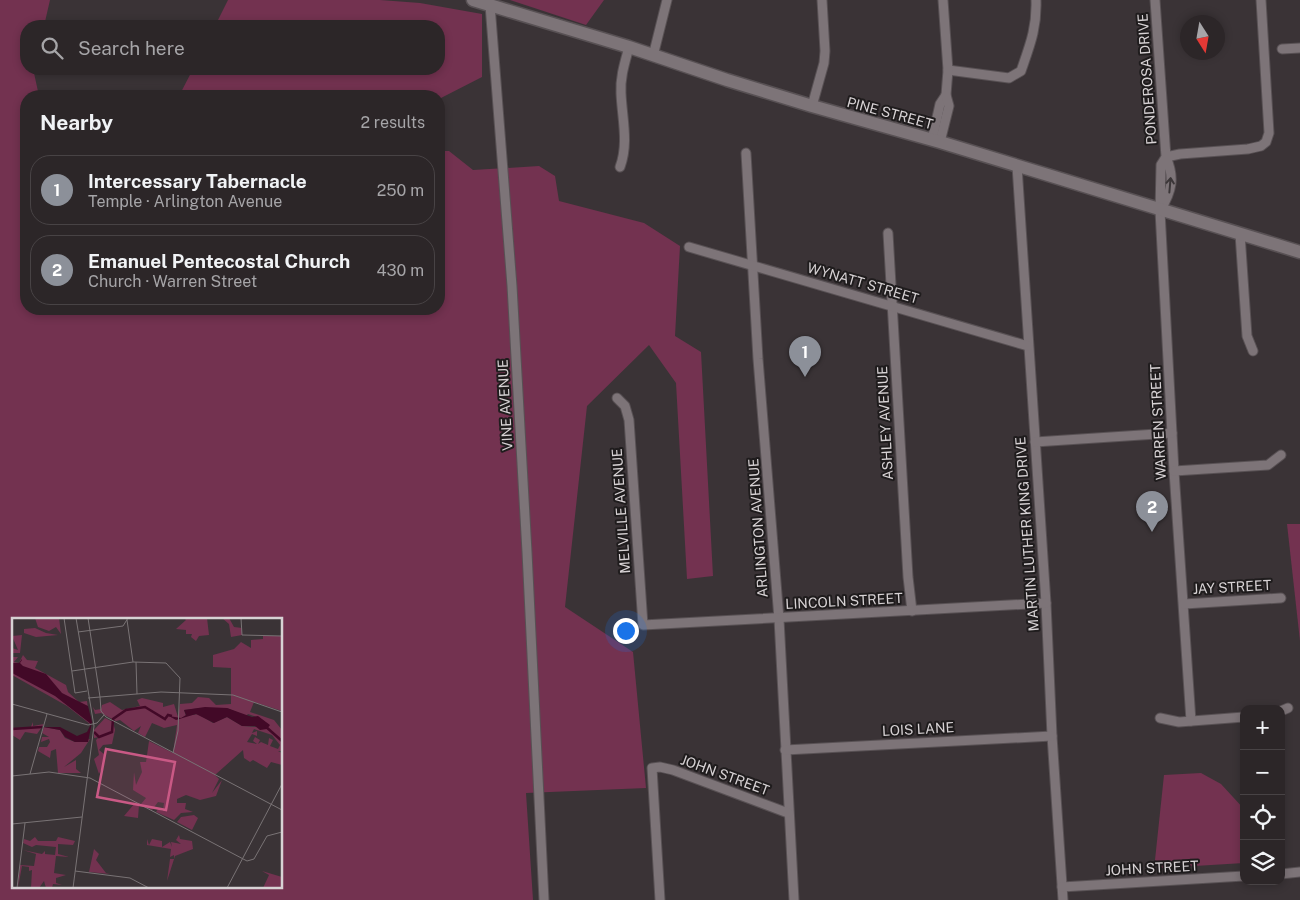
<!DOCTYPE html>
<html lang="en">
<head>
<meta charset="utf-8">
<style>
  :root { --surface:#2c2628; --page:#342e30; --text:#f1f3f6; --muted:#a6a5a8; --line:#484345; --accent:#8c9099 }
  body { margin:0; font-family:"Public Sans",sans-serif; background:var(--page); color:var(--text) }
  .controls { position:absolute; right:15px; bottom:15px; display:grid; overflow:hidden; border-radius:10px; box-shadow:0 2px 8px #0003 }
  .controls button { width:45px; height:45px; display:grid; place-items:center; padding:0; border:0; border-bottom:1px solid var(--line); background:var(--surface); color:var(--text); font:25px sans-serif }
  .compass { position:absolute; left:1180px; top:15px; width:45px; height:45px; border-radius:50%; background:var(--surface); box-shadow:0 2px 8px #0003; rotate:169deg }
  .you { position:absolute; left:625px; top:630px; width:18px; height:18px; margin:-12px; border:4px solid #fff; border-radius:50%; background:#1a73e8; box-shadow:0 0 0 8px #1a73e833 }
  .badge { display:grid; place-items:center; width:32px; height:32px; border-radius:50%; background:var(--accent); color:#fff; font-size:16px; font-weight:700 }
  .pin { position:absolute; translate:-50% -41px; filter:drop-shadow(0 1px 2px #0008) }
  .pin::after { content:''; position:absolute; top:26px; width:18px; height:15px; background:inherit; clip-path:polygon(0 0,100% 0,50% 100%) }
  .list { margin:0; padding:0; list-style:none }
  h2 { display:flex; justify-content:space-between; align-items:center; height:65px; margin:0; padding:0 20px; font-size:21px }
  h2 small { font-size:16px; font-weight:400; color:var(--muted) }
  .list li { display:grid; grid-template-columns:32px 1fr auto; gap:15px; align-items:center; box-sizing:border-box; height:70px; margin:0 10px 10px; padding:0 10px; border:1px solid var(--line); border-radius:20px }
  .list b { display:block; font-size:19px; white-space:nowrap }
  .list p { margin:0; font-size:16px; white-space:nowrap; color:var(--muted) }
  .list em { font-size:16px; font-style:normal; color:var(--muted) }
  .icon { flex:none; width:28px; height:28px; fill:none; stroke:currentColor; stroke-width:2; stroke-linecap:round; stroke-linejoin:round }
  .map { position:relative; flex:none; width:1300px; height:900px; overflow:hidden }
  .search { position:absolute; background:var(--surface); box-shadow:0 2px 8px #0003; left:20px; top:20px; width:425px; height:55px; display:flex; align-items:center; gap:12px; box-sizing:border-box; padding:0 18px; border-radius:20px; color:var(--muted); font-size:19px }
  .panel { position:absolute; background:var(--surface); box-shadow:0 2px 8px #0003; left:20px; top:90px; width:425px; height:225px; border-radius:20px }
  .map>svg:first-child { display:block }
</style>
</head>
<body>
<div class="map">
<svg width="1300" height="900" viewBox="0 0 1300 900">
  <rect width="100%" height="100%" fill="#3a3336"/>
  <g fill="#733250" fill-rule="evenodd">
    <path d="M 0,0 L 50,0 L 44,26 L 26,26 L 26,69 L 35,69 L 34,73 L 39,96 L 26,96 L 26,309 L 439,309 L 439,151 L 449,151 L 473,170 L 539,166 L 555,176 L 559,201 L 644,223 L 680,246 L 675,336 L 701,352 L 713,576 L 687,579 L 676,383 L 649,345 L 587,406 L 565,607 L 633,652 L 646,788 L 526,793 L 533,900 L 0,900 ZM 14,619 L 281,619 L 281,886 L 14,886 Z"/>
    <polygon points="228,0 380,0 420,3 482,14 482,77 439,99 439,96 179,96 193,69 439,69 439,26 215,26"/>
    <polygon points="510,0 604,0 586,25"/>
    <polygon points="1287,524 1300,524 1300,641"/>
    <polygon points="1201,773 1221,784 1244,809 1244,863 1162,868 1155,860 1164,775"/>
  </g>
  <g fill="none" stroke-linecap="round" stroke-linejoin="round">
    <defs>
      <g id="street">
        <path d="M 1155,0 L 1166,157 C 1175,178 1172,191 1160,211 L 1161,165 L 1166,157 L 1180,154 L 1248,149 L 1261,146 L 1266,142 L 1269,133 L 1261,0"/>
        <polyline points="490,5 512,286 527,552 544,900"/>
        <polyline points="1282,49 1300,48"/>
        <polyline points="653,56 667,0"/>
        <path d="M 948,70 L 1009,78 L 1021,71 C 1030,45 1037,28 1036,0"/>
        <polyline points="812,106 824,63 825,51 822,0"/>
        <polyline points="932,140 940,104 946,95"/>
        <polyline points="940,142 949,106 946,95 948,70 943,0"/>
        <polyline points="746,153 758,359 779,619 794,900"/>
        <polyline points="1017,166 1046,603 1052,736 1063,900"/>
        <path d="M 620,167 C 629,143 622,118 621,93 C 620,77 625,62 629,47"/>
        <polyline points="1160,211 1174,471 1191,721"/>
        <polyline points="888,233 908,577 912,611"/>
        <polyline points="1240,234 1247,336 1253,351"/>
        <polyline points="689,247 1028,346"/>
        <polyline points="617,398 625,406 629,420 643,625 1046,603"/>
        <polyline points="1035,442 1172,433"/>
        <polyline points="1174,471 1268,465 1281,455"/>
        <polyline points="1184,604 1281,598"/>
        <polyline points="1281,711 1288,708"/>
        <polyline points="1160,718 1179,722 1244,717"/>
        <polyline points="785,750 1052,736"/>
        <polyline points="1281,874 1300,872"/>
        <polyline points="1062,887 1244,876"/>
        <polyline points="660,900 652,768 660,767 673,770 788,813"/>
      </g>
      <polyline id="secondary" points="473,0 629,47 727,80 812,106 940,142 1300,252"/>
    </defs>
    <use href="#street" stroke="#585154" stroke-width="11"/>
    <use href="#secondary" stroke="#585154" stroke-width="15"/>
    <use href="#street" stroke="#7d7478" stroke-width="9"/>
    <use href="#secondary" stroke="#7d7478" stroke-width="12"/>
  </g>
  <defs><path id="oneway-shaft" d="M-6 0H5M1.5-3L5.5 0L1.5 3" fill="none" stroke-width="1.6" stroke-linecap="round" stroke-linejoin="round" transform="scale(1.25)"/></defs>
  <use stroke="#3b3638" href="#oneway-shaft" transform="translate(1170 185) rotate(-85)"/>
  <g text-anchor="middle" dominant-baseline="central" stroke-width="4" stroke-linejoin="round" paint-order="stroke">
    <g font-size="14" fill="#d7d2d4" stroke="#1f1c1d">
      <text transform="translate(1147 79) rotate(-94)">PONDEROSA DRIVE</text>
      <text transform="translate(890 113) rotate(15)">PINE STREET</text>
      <text transform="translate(863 283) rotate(16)">WYNATT STREET</text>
      <text transform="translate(505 405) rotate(-93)">VINE AVENUE</text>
      <text transform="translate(1158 422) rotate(-93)">WARREN STREET</text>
      <text transform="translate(885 423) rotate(-93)">ASHLEY AVENUE</text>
      <text transform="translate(621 511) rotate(-94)">MELVILLE AVENUE</text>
      <text transform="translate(758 528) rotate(-94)">ARLINGTON AVENUE</text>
      <text transform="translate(1027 534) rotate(-94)">MARTIN LUTHER KING DRIVE</text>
      <text transform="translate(1232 587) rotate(-3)">JAY STREET</text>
      <text transform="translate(844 601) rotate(-3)">LINCOLN STREET</text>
      <text transform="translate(918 729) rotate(-3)">LOIS LANE</text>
      <text transform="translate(725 775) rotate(20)">JOHN STREET</text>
      <text transform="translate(1152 868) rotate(-3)">JOHN STREET</text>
    </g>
  </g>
  <g transform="translate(12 618)">
    <rect width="270" height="270" fill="#3a3336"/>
    <path d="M 23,0 L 47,0 L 49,16 L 44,9 L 37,13 L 26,9 ZM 172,0 L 195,0 L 197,17 L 187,18 L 184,23 L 179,19 L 180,16 L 174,16 L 174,12 L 164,11 L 174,2 ZM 210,0 L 217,0 L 222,9 L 230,10 L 230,17 L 219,19 L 217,6 ZM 23,10 L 34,15 L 46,17 L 24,19 L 12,15 L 12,11 ZM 10,17 L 8,35 L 0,35 L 0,30 L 6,32 L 0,18 ZM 251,18 L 270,18 L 270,93 L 242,84 L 238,94 L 262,102 L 270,112 L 270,133 L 266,133 L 270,135 L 270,147 L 259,144 L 255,150 L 241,142 L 238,144 L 232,140 L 231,132 L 203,157 L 207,161 L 200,175 L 210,162 L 204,178 L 188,182 L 174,177 L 165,181 L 165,185 L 174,185 L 173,191 L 181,194 L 169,195 L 162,202 L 144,194 L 146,191 L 151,193 L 152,185 L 146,184 L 140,192 L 129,186 L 134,180 L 121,172 L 122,154 L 124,167 L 130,154 L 128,144 L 134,144 L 137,123 L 161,135 L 165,107 L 152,110 L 140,105 L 133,119 L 126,115 L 129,108 L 122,113 L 108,102 L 104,103 L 89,95 L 83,96 L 81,89 L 83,92 L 89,91 L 90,87 L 98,84 L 110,92 L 128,88 L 125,82 L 130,80 L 151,85 L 151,89 L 162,86 L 166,99 L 168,86 L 180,85 L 186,79 L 197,80 L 204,87 L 219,86 L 219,50 L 201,49 L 201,37 L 222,31 L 229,24 L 239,30 L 239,22 L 251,21 ZM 190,90 L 215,90 L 234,98 L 236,96 L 245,99 L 244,109 L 230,108 L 215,99 L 201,105 L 186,96 L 174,98 L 172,92 ZM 242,111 L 260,117 L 268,127 L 266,131 L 258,128 L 261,122 L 257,120 L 256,127 L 249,124 L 246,126 L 248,122 L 243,119 L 241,123 L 245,126 L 235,124 L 240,116 L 245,118 L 245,113 L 240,115 ZM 11,37 L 15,42 L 26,43 L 23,50 L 54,67 L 56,74 L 67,84 L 75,83 L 78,106 L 55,88 L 0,57 L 0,39 L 6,39 L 2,44 L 7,45 ZM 93,100 L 101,104 L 103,112 L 100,126 L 91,127 L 87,132 L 92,136 L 92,145 L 87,156 L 82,141 L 87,137 L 84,122 L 87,119 L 82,120 L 82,112 ZM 21,104 L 21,108 L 32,106 L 25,116 L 13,114 L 8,122 L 0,117 L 0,111 L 18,111 ZM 32,109 L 48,112 L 53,120 L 63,124 L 78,121 L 69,135 L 52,149 L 64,142 L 64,151 L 69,155 L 46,155 L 44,131 L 39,133 L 38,140 L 26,133 L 27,129 L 35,129 L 38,124 L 37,121 L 29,124 L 30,119 L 37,119 L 30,115 ZM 123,185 L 127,187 L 126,200 L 112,198 ZM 182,197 L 186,200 L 180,212 L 165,204 L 169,199 ZM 167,217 L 168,221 L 180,223 L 181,231 L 163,238 L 155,263 L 158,241 L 162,241 L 162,237 L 158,239 L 159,231 L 135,227 L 135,221 L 137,227 L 140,221 L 150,223 L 150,229 L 158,224 L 160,229 L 159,224 L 169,226 L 164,222 ZM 23,219 L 26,223 L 44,223 L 46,219 L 63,223 L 61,227 L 46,226 L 46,236 L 57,239 L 44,238 L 42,255 L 54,257 L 44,260 L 44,265 L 50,267 L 41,266 L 40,270 L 34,270 L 32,263 L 27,270 L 19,270 L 20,252 L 17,253 L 17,249 L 10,248 L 6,270 L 8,247 L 22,248 L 24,236 L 11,232 L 30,236 L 33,233 L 33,236 L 43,237 L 44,229 L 24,227 L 20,229 L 11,225 L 12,221 L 18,223 ZM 82,231 L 87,236 L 84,242 L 94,255 L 98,256 L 77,254 ZM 250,253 L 270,259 L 270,270 L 251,270 L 257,257 Z" fill="#733250" fill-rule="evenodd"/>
    <path d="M 10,41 L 10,42 L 8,45 L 11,48 L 34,56 L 50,75 L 76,88 L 80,104 L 76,124 L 63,124 L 53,119 L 48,112 L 31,109 L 48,109 L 65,118 L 75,114 L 79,106 L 43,78 L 0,55 L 0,45 L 7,45 ZM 193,89 L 215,90 L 240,99 L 246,98 L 258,107 L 255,111 L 248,112 L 243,108 L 230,108 L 215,99 L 202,105 L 184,96 L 164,102 L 157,98 L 169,100 L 174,97 L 172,92 Z" fill="#420927"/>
    <path fill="none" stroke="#420927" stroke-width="2.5" d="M 253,108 L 270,123M 0,111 L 30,109M 82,114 L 87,119 L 100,114 L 101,101 L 114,92 L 133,89 L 153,101 L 156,97 L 160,98"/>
    <path fill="none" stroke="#797375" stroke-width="1" d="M 52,0 L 63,75 L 75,73M 76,0 L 88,79M 229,0 L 230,17 L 270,18M 115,2 L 121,44M 66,14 L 111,8 L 116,0M 121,44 L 154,45 L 168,60 L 166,113 L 161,135M 124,44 L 125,76M 60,53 L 121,44M 88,79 L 89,93 L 94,99 L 270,192M 76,80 L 149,74 L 221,77 L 270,94M 0,86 L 76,107 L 85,105 L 92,97M 18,156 L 35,96M 0,158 L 37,154 L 78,160 L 235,243 L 242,241 L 255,218 L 270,214M 0,206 L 70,199M 63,253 L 118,260 L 137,270M 5,270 L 13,205M 61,270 L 82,108 L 64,0M 215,270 L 270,166"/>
    <path fill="#c95985" fill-opacity="0.15" stroke="#c95985" stroke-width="2.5" d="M 94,131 L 163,144 L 154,192 L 85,179 Z"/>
    <rect width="270" height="270" fill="none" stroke="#d7d2d4" stroke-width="2.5"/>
  </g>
</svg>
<div class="controls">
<button>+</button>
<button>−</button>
<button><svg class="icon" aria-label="locate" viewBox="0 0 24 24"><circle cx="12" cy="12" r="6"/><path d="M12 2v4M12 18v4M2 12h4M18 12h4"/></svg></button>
<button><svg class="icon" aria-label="layers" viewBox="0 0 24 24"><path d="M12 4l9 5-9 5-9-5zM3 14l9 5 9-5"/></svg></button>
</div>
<svg class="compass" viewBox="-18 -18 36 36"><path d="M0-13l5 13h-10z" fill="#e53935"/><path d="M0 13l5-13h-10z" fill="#a6a5a8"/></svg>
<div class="you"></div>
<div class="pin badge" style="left:805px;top:377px">1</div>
<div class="pin badge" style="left:1152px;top:532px">2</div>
<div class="search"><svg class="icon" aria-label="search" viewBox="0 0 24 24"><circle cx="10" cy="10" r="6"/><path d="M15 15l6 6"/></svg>Search here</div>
<section class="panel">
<h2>Nearby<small>2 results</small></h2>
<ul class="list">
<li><span class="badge">1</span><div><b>Intercessary Tabernacle</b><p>Temple · Arlington Avenue</p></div><em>250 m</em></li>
<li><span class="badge">2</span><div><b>Emanuel Pentecostal Church</b><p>Church · Warren Street</p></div><em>430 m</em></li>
</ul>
</section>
</div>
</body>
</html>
